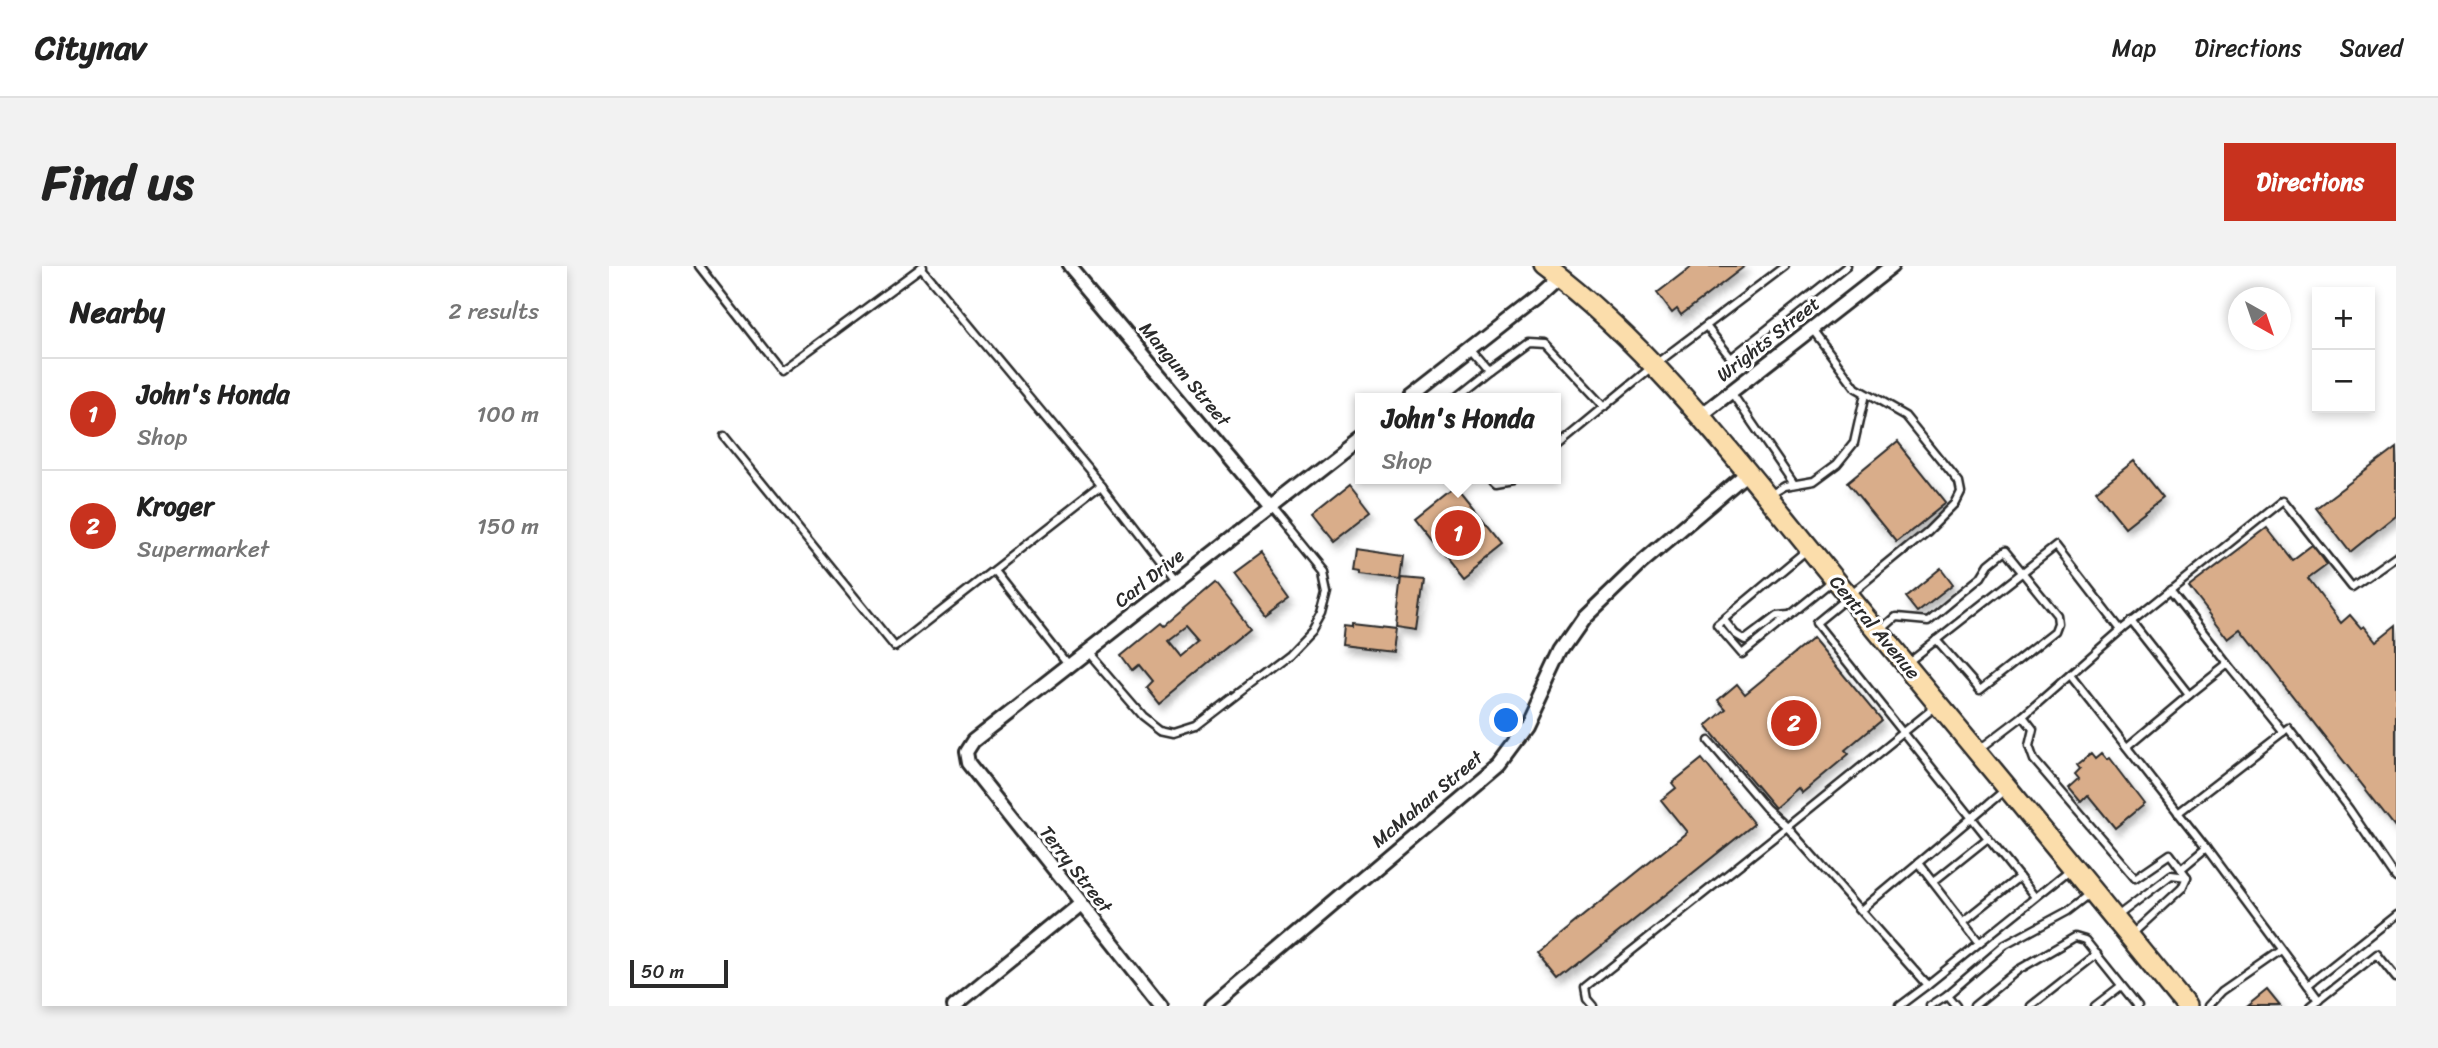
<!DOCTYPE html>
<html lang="en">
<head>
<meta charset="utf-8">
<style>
  :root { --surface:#fff; --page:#f2f2f2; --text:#222; --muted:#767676; --line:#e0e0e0; --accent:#c8321e }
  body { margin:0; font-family:Sriracha,sans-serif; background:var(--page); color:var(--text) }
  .controls { position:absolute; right:21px; top:21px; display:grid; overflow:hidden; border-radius:0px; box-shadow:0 4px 10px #0003 }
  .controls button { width:63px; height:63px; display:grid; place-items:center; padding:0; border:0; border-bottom:2px solid var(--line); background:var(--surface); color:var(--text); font:35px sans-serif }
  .compass { position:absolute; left:1619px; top:21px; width:63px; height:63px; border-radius:50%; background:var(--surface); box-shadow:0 4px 10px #0003; rotate:140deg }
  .scale { position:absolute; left:21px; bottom:18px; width:98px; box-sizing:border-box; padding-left:7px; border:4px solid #2b2b2b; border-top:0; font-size:19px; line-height:24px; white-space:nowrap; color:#2b2b2b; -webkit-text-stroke:5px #fff; paint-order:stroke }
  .you { position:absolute; left:898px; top:455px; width:24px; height:24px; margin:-18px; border:5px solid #fff; border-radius:50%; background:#1a73e8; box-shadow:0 0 0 10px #1a73e833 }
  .badge { display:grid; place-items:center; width:46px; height:46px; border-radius:50%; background:var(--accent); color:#fff; font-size:23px; font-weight:700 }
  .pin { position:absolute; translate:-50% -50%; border:4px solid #fff; box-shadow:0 2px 7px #0006 }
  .popup { position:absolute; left:746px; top:127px; width:206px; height:91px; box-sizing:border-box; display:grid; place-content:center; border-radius:0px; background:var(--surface); filter:drop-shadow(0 2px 5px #0005); font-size:23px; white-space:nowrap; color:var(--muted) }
  .popup b { font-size:26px; color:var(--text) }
  .popup::after { content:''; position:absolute; left:50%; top:100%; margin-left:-14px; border:14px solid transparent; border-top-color:var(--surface) }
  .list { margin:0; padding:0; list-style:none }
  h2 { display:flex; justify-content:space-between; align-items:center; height:91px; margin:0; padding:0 28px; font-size:30px }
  h2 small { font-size:23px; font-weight:400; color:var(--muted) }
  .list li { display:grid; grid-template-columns:46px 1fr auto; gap:21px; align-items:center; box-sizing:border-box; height:112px; padding:0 28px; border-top:2px solid var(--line) }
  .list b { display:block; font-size:26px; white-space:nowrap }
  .list p { margin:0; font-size:23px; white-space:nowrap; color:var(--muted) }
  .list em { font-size:23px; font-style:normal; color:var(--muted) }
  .map { position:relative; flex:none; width:1787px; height:740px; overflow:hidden; border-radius:0px }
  header { display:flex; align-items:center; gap:42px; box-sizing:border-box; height:98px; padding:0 35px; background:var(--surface); border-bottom:2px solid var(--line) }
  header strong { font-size:33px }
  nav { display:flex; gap:38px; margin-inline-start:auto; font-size:24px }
  .intro { display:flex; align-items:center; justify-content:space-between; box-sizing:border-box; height:168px; padding:0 42px }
  h1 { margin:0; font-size:49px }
  .button { padding:18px 32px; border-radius:0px; background:var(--accent); color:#fff; font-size:24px; font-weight:700 }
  main { display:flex; gap:42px; padding:0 42px }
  aside { flex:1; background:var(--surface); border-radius:0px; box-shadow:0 4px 10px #0003 }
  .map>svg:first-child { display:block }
</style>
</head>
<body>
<header>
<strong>Citynav</strong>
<nav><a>Map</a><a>Directions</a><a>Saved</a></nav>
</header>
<div class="intro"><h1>Find us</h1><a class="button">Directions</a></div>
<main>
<aside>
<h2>Nearby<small>2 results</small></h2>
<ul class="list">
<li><span class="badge">1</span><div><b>John's Honda</b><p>Shop</p></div><em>100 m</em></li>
<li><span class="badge">2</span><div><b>Kroger</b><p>Supermarket</p></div><em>150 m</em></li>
</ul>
</aside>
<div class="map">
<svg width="1787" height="740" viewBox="0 0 1787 740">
  <defs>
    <filter id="shadow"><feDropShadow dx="3.5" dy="6" stdDeviation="3.5" flood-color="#0004"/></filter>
  </defs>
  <rect width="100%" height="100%" fill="#fff"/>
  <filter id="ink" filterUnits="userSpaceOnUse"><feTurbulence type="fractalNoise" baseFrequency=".0143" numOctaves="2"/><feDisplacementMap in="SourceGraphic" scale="14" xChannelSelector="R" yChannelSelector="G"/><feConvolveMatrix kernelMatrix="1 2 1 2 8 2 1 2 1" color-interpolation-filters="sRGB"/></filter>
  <g filter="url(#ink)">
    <g fill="#d9ad8a" stroke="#2b2b2b" stroke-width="2" fill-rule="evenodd" filter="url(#shadow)">
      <polygon points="1083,0 1136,0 1072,49 1068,43 1063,47 1048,27"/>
      <polygon points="1288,176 1337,237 1287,277 1238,217"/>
      <polygon points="1787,182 1787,249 1741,286 1707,242"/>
      <polygon points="1525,195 1554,231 1516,261 1487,225"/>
      <polygon points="741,220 761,246 721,277 701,252"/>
      <polygon points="846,223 891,279 852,310 807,254"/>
      <polygon points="1658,262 1683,294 1703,279 1714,293 1718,299 1699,313 1732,357 1741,349 1752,362 1755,360 1767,375 1787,359 1787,562 1632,364 1620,373 1580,321"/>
      <polygon points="745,283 795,290 792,314 749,309 749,306 742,305"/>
      <polygon points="652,287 682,329 656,348 625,307"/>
      <polygon points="1332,302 1344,318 1308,346 1296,331"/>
      <polygon points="793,312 815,314 808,364 787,361"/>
      <path d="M 606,317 L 641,362 L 550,437 L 537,421 L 543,415 L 530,399 L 524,404 L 513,389 L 552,357 L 555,360 ZM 576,362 L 589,377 L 572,391 L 559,375 Z"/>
      <polygon points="743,358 786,363 783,385 733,379 735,360 743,361"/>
      <polygon points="1204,372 1272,454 1236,484 1240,488 1193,527 1189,522 1166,542 1097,460 1117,443 1109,434 1128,418 1136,428"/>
      <polygon points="1482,488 1486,493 1492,488 1497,494 1500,492 1535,538 1506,562 1479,529 1472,536 1460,522 1470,513 1466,508 1471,503 1468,499"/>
      <polygon points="1093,493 1145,558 950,714 928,687 1078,566 1052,534 1067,522 1063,517"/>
      <polygon points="1658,724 1671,740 1638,740"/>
    </g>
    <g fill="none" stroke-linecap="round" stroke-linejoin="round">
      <defs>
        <g id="lane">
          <polyline points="90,0 172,105 314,0"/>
          <polyline points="312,1 493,219 567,315"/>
          <polyline points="1097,60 1122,92 1238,0"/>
          <polyline points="1203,63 1247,122 1296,150 1350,217 1352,227 1347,237 1318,266 1207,357 1426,631"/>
          <polyline points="863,84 880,104 918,76 935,77 995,141"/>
          <polyline points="1122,126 1185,218"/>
          <polyline points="845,132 880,104"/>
          <polyline points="115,170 286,381 493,219"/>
          <polyline points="947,180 1044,100 1176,0"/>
          <polyline points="885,213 888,216 905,213"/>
          <polyline points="1159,230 1176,220 1205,215 1228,198 1245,177 1256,128"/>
          <polyline points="1199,283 1108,359 1133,388 1223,315"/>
          <polyline points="385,304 460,399"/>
          <polyline points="1561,324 1619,398"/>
          <polyline points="1115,354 1126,368 1136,374 1168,350 1180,349"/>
          <polyline points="1522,355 1580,429 1619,398 1674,466"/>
          <polyline points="1512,364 1674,234 1743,321 1787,290"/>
          <polyline points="1272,365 1287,352 1319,355 1372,311 1380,298 1396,285 1448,349 1449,357 1446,365 1371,424 1327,374"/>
          <polyline points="478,386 533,450 551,464 565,467 587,460 679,389 702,365 712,347 718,324 714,305 662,241"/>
          <polyline points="1298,397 1447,280 1512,364 1414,450 1372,482"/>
          <polyline points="1461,409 1597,582"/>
          <polyline points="1326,441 1178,561 1318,719 1463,602"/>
          <polyline points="1414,450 1424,463 1420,480 1425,494 1526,612 1561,588 1578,611"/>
          <polyline points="1518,481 1580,429"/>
          <polyline points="1569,547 1679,462 1740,543 1787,612"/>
          <polyline points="1309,597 1370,676"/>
          <polyline points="1572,603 1597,582 1710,734"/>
          <polyline points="1324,616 1379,572"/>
          <polyline points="1253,644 1397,523"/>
          <polyline points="1507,651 1562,609 1578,611 1573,622 1522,669"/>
          <polyline points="1354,656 1410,611"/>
          <polyline points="1699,719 1787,649"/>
          <polyline points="984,740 978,733 976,722 1178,561 1157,542 1100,475"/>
          <polyline points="1290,740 1318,719"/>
          <polyline points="1321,740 1338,729"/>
          <polyline points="1347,740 1338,729 1396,679 1459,645 1481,628"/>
          <polyline points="1365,740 1409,704 1466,671 1476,674 1529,740"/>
          <polyline points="1422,740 1488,688"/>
          <polyline points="1486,740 1512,720"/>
          <polyline points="1599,740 1613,725 1672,684"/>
          <polyline points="1702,740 1768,688 1787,712"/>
        </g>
        <g id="street">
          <polyline points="460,0 662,241"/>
          <polyline points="801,132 930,31 951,12"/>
          <polyline points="1091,150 1283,0"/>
          <polyline points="345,740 470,638"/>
          <polyline points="552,740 359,497 357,486 364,475 751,172"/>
          <polyline points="603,740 890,497 916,462 952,385 975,352 1031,298 1138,207"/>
        </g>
        <path id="primary" d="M 935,0 C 1044,81 1137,205 1223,310 C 1341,453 1460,595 1577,740"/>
      </defs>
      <use href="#lane" stroke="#2b2b2b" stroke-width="11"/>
      <use href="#street" stroke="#2b2b2b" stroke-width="18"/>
      <use href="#primary" stroke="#2b2b2b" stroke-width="24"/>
      <use href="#lane" stroke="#fff" stroke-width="6"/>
      <use href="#street" stroke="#fff" stroke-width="12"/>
      <use href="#primary" stroke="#fbddab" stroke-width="19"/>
    </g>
  </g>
  <g text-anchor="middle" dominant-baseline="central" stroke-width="6" stroke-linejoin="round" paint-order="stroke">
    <g font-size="19" fill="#2b2b2b" stroke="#fff">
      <text transform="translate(1159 73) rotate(-38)">Wrights Street</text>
      <text transform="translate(576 108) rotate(50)">Mangum Street</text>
      <text transform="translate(540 312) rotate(-38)">Carl Drive</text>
      <text transform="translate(1266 361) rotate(50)">Central Avenue</text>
      <text transform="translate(818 533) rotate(-40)">McMahan Street</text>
      <text transform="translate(467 603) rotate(52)">Terry Street</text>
    </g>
  </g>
</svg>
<div class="controls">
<button>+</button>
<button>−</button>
</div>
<svg class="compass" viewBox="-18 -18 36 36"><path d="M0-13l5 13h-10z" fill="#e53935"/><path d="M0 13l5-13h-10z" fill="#767676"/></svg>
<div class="scale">50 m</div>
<div class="you"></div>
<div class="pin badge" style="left:849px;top:267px">1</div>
<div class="popup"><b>John's Honda</b>Shop</div>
<div class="pin badge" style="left:1185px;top:457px">2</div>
</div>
</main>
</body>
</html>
